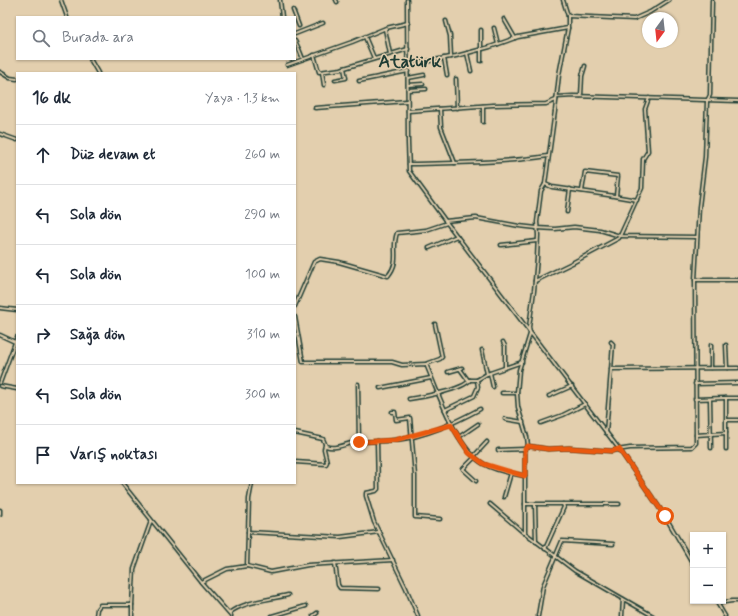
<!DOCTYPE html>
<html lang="tr">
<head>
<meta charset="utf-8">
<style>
  :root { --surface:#fff; --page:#f2f2f3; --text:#1f2937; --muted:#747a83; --line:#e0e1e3 }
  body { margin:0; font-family:Mynerve,sans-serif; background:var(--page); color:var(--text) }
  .controls { position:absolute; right:12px; bottom:12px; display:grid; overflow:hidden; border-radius:0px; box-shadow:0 1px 3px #0004 }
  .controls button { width:36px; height:36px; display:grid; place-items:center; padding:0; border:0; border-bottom:1px solid var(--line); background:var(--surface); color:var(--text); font:20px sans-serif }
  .compass { position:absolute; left:642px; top:12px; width:36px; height:36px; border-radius:50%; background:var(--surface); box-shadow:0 1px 3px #0004; rotate:195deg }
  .stop { position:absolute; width:12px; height:12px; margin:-9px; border:3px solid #ea580c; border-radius:50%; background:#fff }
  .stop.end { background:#ea580c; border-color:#fff; box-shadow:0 1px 4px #0008 }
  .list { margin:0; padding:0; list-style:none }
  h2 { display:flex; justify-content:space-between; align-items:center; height:52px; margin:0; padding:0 16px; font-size:17px }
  h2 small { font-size:13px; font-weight:400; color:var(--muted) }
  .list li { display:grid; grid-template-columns:26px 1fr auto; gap:12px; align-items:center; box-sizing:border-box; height:60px; padding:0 16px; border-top:1px solid var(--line) }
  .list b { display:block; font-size:15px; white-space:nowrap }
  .list em { font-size:13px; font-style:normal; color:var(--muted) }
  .icon { flex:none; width:22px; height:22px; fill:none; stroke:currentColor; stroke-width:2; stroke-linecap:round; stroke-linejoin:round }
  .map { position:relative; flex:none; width:738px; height:616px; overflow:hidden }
  .search { position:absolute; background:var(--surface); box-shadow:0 1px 3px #0004; left:16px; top:16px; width:280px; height:44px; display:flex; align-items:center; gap:10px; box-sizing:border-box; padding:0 14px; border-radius:0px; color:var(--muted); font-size:15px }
  .panel { position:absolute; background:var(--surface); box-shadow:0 1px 3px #0004; left:16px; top:72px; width:280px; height:412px; border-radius:0px }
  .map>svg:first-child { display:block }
</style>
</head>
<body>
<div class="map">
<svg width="738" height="616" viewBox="0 0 738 616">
  <rect width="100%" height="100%" fill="#e3cfae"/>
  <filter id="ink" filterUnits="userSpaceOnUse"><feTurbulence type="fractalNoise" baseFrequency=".025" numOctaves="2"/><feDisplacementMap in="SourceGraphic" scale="8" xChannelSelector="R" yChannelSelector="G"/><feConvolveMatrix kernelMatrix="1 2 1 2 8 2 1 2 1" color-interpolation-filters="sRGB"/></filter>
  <g filter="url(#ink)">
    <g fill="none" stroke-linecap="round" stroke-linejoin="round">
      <defs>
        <g id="minor">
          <polyline points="61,0 67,17"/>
          <polyline points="280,0 282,17"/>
          <polyline points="336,0 337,2"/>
          <polyline points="407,0 408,143 409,171 447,223 619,449 665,516 693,564"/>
          <polyline points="563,0 568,16 568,28 559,75 555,111 545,184 541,191 537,222 538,235 537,258 534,291 529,327 530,334 519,370 517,393 518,407 527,437 528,446 548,449 569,448 611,451 630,448 692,447 696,443 695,280 699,207 705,157 707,101 710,95 712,0"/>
          <polyline points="293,10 299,26"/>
          <polyline points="568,16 634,19 650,12 669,0"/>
          <polyline points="504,19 515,38"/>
          <polyline points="446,21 450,36 451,57"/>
          <polyline points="494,28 498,44"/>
          <polyline points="385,29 390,54"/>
          <polyline points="481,30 481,61"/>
          <polyline points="295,34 323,23"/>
          <polyline points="365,37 374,58"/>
          <polyline points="295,41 299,49 303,59"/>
          <polyline points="467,53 471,71"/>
          <polyline points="314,55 319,72 341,69 408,49"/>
          <polyline points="444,58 447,75"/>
          <polyline points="90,59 98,73"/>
          <polyline points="287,65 352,42 386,28 408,23"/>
          <polyline points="408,65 456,56 490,47 518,37 568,28"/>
          <polyline points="0,72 10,78 17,79"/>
          <polyline points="322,72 324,85"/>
          <polyline points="408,78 424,75"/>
          <polyline points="456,79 457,108"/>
          <polyline points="335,80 346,78 344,68"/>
          <polyline points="359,81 408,71"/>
          <polyline points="408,85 423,84"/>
          <polyline points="408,90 426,89"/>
          <polyline points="581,96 582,76 585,66"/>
          <polyline points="557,97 573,96 738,101"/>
          <polyline points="483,106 483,122"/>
          <polyline points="315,108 407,101"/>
          <polyline points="440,109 441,127 455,163"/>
          <polyline points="408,111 493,105 546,104 556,100"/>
          <polyline points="0,134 17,140"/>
          <path d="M 409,164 C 455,163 502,163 548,156"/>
          <polyline points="545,184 552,187 608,195 637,200"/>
          <polyline points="582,191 585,172 618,176 616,196"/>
          <polyline points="567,212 570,189"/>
          <polyline points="445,221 476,218 519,226 537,228 555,229 574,227 600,230 620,236 697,237"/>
          <polyline points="501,245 537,241"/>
          <polyline points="429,248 457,236"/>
          <polyline points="695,280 738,280"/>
          <polyline points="535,281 572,263 619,238 642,188 643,159 648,151 645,109 649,98"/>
          <path d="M 295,306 L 314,262 L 320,259 L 339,262 L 388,276 C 401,260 391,250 397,233 L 426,230 L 447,223"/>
          <polyline points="0,308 17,310"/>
          <path d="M 295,317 L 303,362 L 392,362 L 402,365 L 426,364 C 438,392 456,449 484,464 C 495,471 513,474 525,476"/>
          <polyline points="0,335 15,342"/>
          <polyline points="503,342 505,346 505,368"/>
          <polyline points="711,345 711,368"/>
          <polyline points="726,345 727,368"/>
          <polyline points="482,350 487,374"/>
          <polyline points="426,364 440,359 442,357 435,324"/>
          <polyline points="460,369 468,380 477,380"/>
          <polyline points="611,369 738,368"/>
          <polyline points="448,372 462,368"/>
          <polyline points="490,373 493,387"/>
          <polyline points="0,383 17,337"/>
          <polyline points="358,384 359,442"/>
          <polyline points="695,384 738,383"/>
          <polyline points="0,386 17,389"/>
          <polyline points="380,388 431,378"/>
          <polyline points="502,393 517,393"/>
          <polyline points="549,396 572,386"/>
          <polyline points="738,398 726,398 726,420 738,420"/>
          <path d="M 409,399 C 423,397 462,390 470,380"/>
          <polyline points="695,399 726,398"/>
          <polyline points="710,399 711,448"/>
          <polyline points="445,410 474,396 478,387 477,380 487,374 522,362"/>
          <polyline points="392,412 395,412 396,420 410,418 415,476 415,517 440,519"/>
          <polyline points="505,419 523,422"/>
          <polyline points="541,423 563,415 585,404"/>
          <path d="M 295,433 L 323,439 L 326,446 C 335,450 345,444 355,442 C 368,441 382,442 395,440 C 425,437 454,423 480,409"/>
          <polyline points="606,433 613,344 611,342"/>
          <polyline points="726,433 726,449"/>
          <polyline points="696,435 726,433 726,420"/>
          <polyline points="459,437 478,424"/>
          <polyline points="377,441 378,489 376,491 366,493 366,496 374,522 406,588 418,616"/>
          <polyline points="528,446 525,449 525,533 575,571 653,616"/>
          <polyline points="498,450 525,449"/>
          <polyline points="474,456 487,442"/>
          <polyline points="475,457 463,469 476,481"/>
          <polyline points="295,462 326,464 327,462 324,449 325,445"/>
          <polyline points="122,483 201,582 231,616"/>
          <polyline points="504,497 511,473"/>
          <polyline points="490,504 524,533"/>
          <polyline points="525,504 563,504 564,507 545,549"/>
          <polyline points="535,504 536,542"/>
          <polyline points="563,504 619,504"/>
          <polyline points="0,510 0,514"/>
          <polyline points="248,532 340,537 379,532"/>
          <polyline points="335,563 338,585 340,588 379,589"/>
          <polyline points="247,566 271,572 308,565 393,560"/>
          <polyline points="201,582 227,569 247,566 249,499 252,483"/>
          <polyline points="716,601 725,616"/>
          <polyline points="718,603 732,601 738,601"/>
          <path d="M 229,613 C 245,601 269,600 288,595"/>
          <polyline points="96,616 97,609 100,605 132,605 134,569 151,521"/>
          <polyline points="132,616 132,605"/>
          <polyline points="272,616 306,606"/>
          <polyline points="313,616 317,613"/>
          <polyline points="538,616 543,586 562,541 613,544"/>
          <polyline points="622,616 623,599"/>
        </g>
      </defs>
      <use href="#minor" stroke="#1f3d34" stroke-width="5"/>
      <use href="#minor" stroke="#e3cfae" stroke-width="2"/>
    </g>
  </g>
  <g fill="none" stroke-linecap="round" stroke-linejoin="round" filter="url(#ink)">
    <polyline stroke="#ea580c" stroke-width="5" points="359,442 395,440 451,425 469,453 484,464 525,476 525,449 528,446 548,449 569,448 612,451 619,449 665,516"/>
  </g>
  <g text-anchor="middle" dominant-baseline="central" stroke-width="3" stroke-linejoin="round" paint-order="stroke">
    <g font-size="18" font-weight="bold" fill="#1f3d34" stroke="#e3cfae">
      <text x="410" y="62">Atatürk</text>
    </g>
  </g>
</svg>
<div class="controls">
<button>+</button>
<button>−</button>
</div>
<svg class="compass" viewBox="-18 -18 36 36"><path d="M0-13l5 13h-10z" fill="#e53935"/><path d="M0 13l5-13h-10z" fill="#747a83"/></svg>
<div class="stop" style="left:665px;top:516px"></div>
<div class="stop end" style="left:359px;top:442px"></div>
<div class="search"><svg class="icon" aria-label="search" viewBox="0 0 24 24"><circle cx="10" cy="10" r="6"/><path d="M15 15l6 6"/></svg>Burada ara</div>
<section class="panel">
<h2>16 dk<small>Yaya · 1.3 km</small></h2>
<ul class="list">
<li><svg class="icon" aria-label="ahead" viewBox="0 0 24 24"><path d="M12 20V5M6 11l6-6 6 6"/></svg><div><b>Düz devam et</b></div><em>260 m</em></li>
<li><svg class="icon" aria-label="left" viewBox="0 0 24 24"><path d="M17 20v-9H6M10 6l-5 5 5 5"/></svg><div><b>Sola dön</b></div><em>290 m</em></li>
<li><svg class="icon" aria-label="left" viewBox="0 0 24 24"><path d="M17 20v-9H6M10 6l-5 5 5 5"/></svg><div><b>Sola dön</b></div><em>100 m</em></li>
<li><svg class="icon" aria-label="right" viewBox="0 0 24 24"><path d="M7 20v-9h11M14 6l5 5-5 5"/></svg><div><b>Sağa dön</b></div><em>310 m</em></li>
<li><svg class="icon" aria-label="left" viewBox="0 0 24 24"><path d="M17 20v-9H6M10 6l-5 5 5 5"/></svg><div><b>Sola dön</b></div><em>300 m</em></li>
<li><svg class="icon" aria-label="arrive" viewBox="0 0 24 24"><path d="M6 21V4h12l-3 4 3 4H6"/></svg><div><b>Varış noktası</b></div></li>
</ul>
</section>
</div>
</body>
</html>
